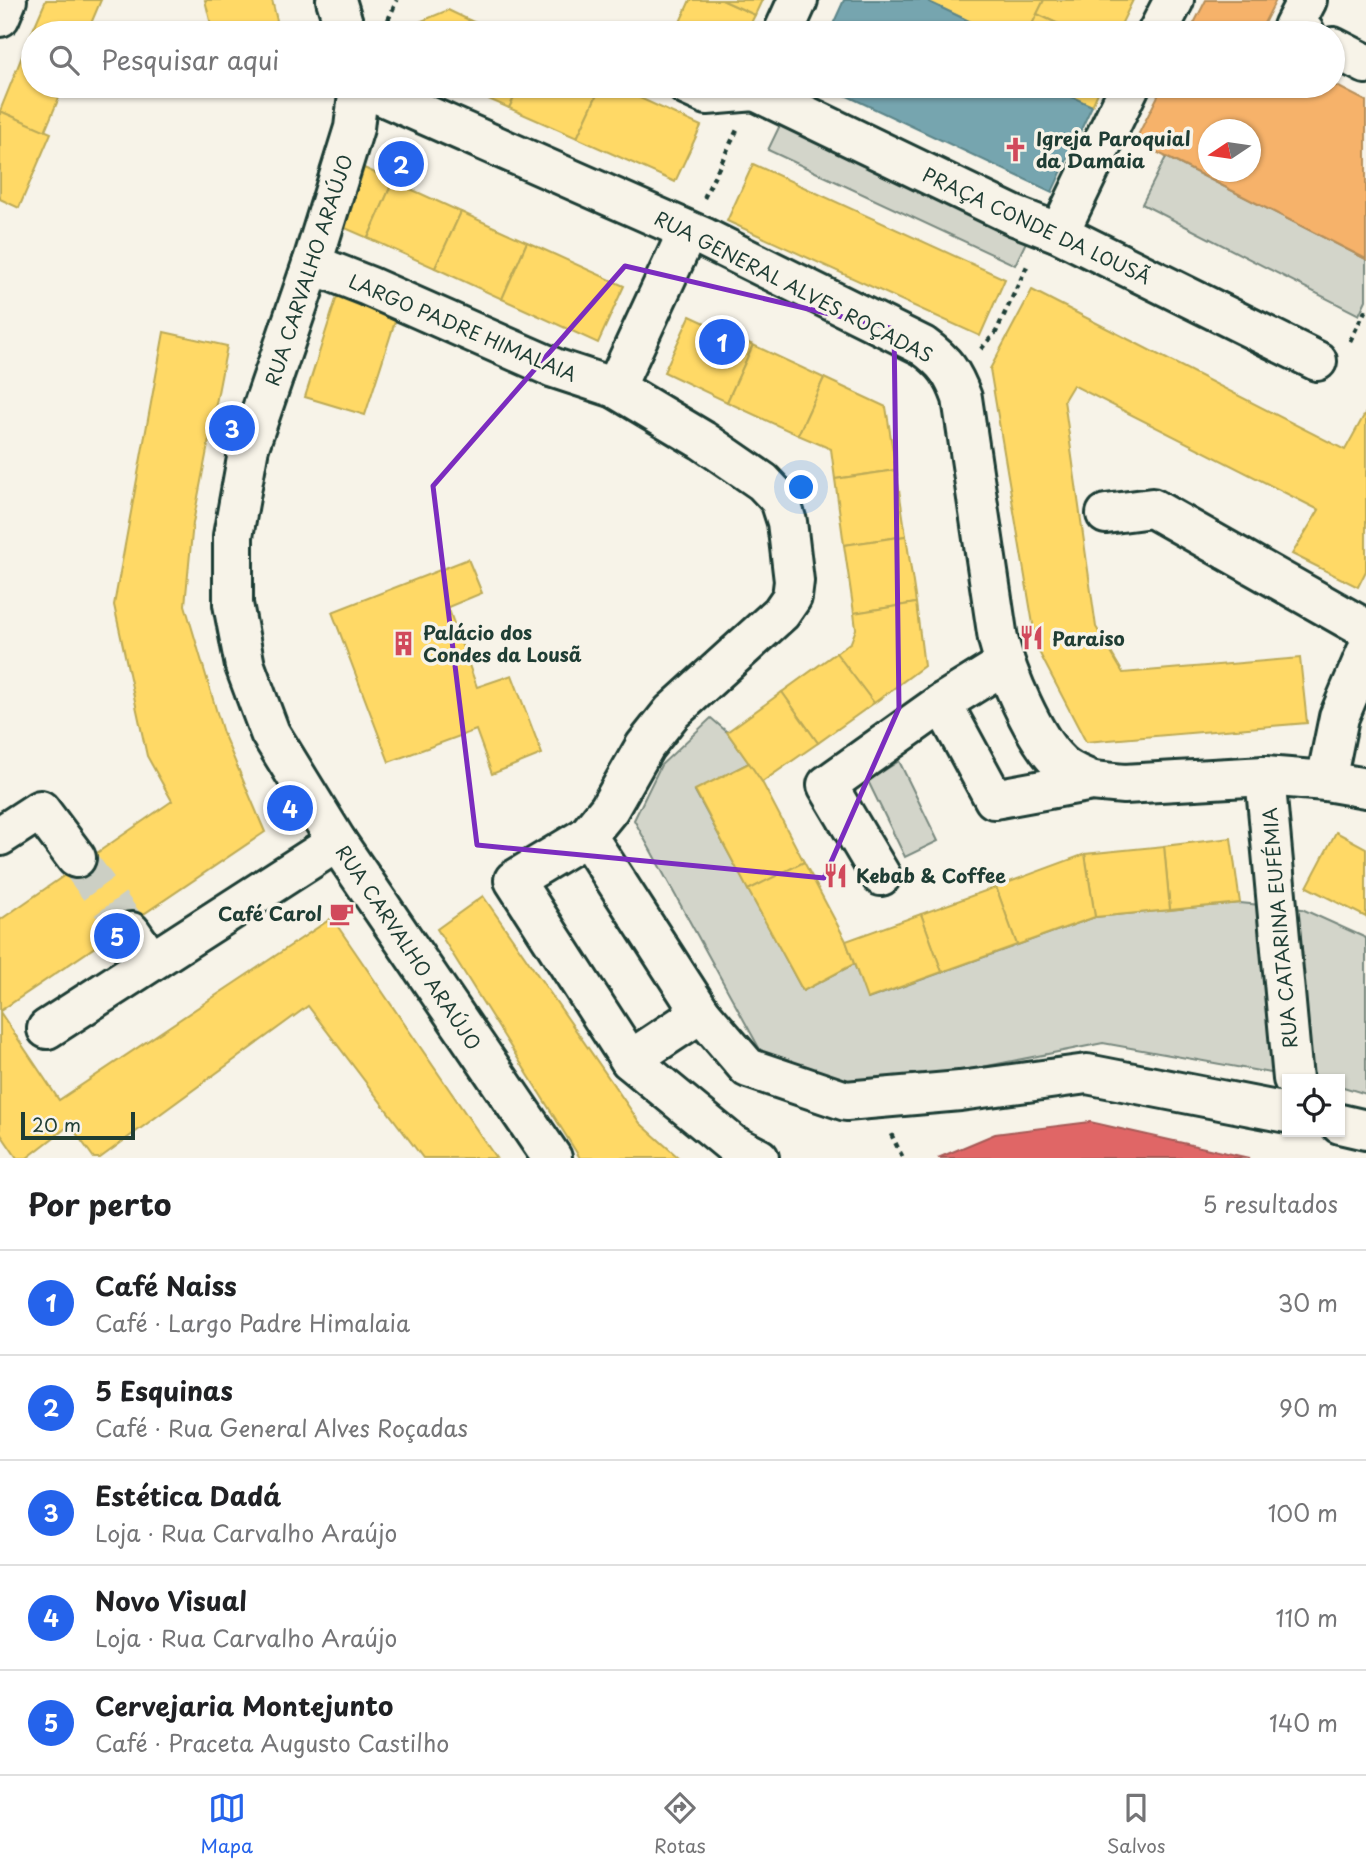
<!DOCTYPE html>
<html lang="pt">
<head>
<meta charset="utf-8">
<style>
  :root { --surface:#fff; --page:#f2f2f2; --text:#202124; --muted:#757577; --line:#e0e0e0; --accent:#2563eb }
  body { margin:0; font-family:"Playpen Sans",sans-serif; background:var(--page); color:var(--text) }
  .controls { position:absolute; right:21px; bottom:21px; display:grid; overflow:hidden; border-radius:0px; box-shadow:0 2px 5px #0004 }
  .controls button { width:63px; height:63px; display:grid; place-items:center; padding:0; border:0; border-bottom:2px solid var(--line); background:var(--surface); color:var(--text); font:35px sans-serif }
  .compass { position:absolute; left:1198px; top:119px; width:63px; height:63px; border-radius:50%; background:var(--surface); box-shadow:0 2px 5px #0004; rotate:257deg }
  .scale { position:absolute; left:21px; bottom:18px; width:114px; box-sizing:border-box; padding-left:7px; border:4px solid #1f3d34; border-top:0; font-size:19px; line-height:24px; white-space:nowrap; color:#1f3d34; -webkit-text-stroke:5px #f7f3e8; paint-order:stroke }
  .you { position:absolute; left:802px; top:488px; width:24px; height:24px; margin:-18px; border:5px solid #fff; border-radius:50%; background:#1a73e8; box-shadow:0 0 0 10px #1a73e833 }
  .badge { display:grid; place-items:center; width:46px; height:46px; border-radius:50%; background:var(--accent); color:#fff; font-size:23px; font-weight:700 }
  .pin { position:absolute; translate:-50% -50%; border:4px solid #fff; box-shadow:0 2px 7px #0006 }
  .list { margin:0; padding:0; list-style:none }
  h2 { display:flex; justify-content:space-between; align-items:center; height:91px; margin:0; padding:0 28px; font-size:30px }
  h2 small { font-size:23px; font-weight:400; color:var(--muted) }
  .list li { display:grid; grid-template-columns:46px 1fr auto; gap:21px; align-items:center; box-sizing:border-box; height:105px; padding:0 28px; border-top:2px solid var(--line) }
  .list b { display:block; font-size:26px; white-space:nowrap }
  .list p { margin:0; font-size:23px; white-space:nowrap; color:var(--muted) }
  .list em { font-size:23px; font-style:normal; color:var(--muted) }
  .icon { flex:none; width:38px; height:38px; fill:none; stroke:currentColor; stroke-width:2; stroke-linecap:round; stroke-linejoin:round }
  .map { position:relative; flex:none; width:1366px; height:1158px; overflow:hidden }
  .search { position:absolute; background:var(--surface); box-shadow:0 2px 5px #0004; left:21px; right:21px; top:21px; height:77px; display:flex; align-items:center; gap:18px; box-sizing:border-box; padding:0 24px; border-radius:38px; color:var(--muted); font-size:26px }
  .sheet { height:616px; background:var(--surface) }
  nav { display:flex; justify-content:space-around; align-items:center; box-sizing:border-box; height:98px; border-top:2px solid var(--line); background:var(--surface); font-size:19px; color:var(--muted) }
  nav a { display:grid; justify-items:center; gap:4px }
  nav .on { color:var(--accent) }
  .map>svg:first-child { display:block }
</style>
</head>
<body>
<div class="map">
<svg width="1366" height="1158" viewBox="0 0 1366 1158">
  <rect width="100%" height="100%" fill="#f7f3e8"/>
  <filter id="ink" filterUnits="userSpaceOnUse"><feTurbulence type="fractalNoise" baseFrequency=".0143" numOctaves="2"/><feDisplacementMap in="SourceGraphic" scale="14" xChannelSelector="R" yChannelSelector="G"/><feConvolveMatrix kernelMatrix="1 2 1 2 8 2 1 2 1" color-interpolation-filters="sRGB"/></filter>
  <g filter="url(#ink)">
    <g fill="#d3d5ca" stroke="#79897f" stroke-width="2">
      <polygon points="780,125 1027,240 1015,265 768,150"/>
      <polygon points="1166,157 1366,259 1366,300 1359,315 1142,204"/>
      <polygon points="711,718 727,732 749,763 695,791 803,991 854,964 868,999 1095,917 1240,903 1302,909 1366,938 1366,1094 1340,1086 1340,1079 1304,1079 1103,1043 937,1076 848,1086 763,1055 634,820 661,765"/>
      <polygon points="899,761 938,841 905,857 868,781"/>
    </g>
    <g fill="#ffd966" stroke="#bcaa57" stroke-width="2">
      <polygon points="46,0 101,0 87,33 33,33 33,41 29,39"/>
      <polygon points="205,0 272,0 280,33 213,33"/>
      <polygon points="690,0 722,0 755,15 746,33 675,33"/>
      <polygon points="722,0 762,0 755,15"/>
      <polygon points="930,0 1044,0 1028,33 994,33 929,2"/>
      <polygon points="1044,0 1133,0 1117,33 1078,33 1037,14"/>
      <polygon points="448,10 469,20 463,33 393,33"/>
      <polygon points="1037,14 1078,33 1028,33"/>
      <polygon points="469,20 499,33 463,33"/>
      <polygon points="29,39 33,41 33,86 64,86 45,131 0,111"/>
      <polygon points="459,86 520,86 509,108"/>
      <polygon points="520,86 601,86 577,138 509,108"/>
      <polygon points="601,86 614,86 701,126 675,182 577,138"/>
      <polygon points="1048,86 1101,86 1092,106"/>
      <polygon points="0,111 51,133 19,208 0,199"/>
      <polygon points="753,164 1005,279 980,336 727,221"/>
      <polygon points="364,168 393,181 368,238 345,228"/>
      <polygon points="393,181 461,212 435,268 368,238"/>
      <polygon points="461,212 527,242 502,299 435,268"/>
      <polygon points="527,242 624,286 598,343 502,299"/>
      <polygon points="339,290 398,312 365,415 305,397"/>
      <polygon points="1032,290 1345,450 1366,412 1366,571 1358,587 1292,554 1319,510 1073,385 1064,400 1096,627 1123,673 1300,658 1307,723 1086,742 1037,648 990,369"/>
      <polygon points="690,316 753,345 727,402 664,372"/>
      <polygon points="164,332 227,346 193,523 185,605 223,733 265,832 0,1011 0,920 172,801 147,756 114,605"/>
      <polygon points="753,345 824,378 798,435 727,402"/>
      <polygon points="824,378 886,407 896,470 835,479 831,449 798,435"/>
      <polygon points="896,470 906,536 844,545 835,479"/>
      <polygon points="906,536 916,603 854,613 844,545"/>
      <polygon points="468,559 482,593 448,607 477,687 512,675 542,754 492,774 476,730 389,762 332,612"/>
      <polygon points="916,603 924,666 874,703 836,653 851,642 856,629 854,613"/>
      <polygon points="836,653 874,703 818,743 782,692"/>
      <polygon points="782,692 818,743 762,782 727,732"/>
      <polygon points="749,763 762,782 804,862 748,890 695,790"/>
      <polygon points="1336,832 1366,848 1366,917 1307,887"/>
      <polygon points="1231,838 1240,903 1170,910 1164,846"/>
      <polygon points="1164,846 1170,910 1095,917 1085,854"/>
      <polygon points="1085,854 1095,917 1017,945 996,887"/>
      <polygon points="804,862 846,941 854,964 803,991 748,890"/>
      <polygon points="996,887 1017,945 942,972 921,914"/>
      <polygon points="483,896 640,1123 679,1158 580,1158 437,929"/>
      <polygon points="921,914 942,972 867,999 846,941"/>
      <polygon points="332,918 496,1158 423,1158 308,1006 100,1158 94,1158 70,1125 27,1158 17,1158 0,1133 0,1012 59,1100"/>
    </g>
    <polygon fill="#e06666" stroke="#a65a57" stroke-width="2" points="1090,1122 1249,1158 938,1158 995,1134"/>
    <g fill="#f6b26b" stroke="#b68f5a" stroke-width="2" fill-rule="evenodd">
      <polygon points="1206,0 1276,0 1259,33 1189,33"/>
      <path d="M 1333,84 L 1366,101 L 1366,259 L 1135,141 L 1163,86 L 1333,86 ZM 1208,130 L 1250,130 L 1250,172 L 1208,172 Z"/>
    </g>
    <g fill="#76a5af" stroke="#5c868a" stroke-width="2">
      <polygon points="844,0 930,0 929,2 994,33 829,33"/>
      <polygon points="826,86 1048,86 1092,106 1052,192"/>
    </g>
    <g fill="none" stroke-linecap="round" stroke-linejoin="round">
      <polyline stroke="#cccfc4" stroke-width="38" stroke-dasharray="38 19" stroke-linecap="butt" points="76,858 131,932"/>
      <defs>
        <g id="minor">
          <polyline points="336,0 346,33"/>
          <polyline points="0,17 7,0"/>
          <polyline points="783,33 798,0"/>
          <polyline points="1157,33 1174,0"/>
          <polyline points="1305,33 1293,27 1307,0"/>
          <polyline points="1333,47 1366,64"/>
          <polyline points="359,86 354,128 312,264 249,447 233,536 233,604 245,666 270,733 337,842 552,1158"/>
          <path d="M 360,86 L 705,238 L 923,346 C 945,362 953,373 962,398 L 998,639 C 1007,674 1033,737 1059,762 C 1067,771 1082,776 1092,781"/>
          <polyline points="687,86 707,95 755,91 757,86"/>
          <polyline points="755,91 1015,216 1059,233 1317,361"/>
          <polyline points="1059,233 1130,86"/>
          <polyline points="312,264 368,286 554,368 615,388 702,440 763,482 780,500 787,522 794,581 792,597 781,613 672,712 645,746 609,809 587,836 701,1013 748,1068 846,1101 960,1091 1087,1074 1287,1113"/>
          <polyline points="615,388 688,231"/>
          <polyline points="1106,514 1152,508 1366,629"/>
          <polyline points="942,703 1005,664"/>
          <polyline points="1265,776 1293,1079"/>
          <polyline points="1326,781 1339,717 1366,653"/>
          <polyline points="0,836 40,810 76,858"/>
          <polyline points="587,836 514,880 630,1060"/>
          <polyline points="881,876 827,785 942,703 994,799 1092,781 1124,784 1265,776 1326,781 1366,788"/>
          <polyline points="131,932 151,961"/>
          <polyline points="701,1013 630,1060 732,1144 759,1158"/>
          <polyline points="47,1029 337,842"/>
          <polyline points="1340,1124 1366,1130"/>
        </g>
      </defs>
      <use href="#minor" stroke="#1f3d34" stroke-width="44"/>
      <g stroke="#1f3d34" stroke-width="4.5" stroke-dasharray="5 5" stroke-linecap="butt">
        <polyline points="384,29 397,0"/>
        <polyline points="704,198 737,130"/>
        <polyline points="1350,341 1366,309"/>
        <polyline points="981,349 996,332 1029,262"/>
        <polyline points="891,1134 903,1158"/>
      </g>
      <use href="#minor" stroke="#f7f3e8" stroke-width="38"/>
    </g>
  </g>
  <path fill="none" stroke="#7b2cbf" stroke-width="5" stroke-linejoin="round" d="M 625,266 L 894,329 L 899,708 L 824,878 L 477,845 L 433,486 Z"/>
  <defs>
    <symbol id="church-bare" viewBox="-9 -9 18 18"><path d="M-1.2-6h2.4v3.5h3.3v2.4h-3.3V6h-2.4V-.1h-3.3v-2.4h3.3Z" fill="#d1495b" stroke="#f7f3e8" stroke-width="2.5" paint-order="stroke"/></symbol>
    <symbol id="restaurant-bare" viewBox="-9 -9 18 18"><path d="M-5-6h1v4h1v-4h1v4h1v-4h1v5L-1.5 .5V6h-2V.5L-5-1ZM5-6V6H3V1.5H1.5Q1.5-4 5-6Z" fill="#d1495b" stroke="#f7f3e8" stroke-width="2.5" paint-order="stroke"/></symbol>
    <symbol id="building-bare" viewBox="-9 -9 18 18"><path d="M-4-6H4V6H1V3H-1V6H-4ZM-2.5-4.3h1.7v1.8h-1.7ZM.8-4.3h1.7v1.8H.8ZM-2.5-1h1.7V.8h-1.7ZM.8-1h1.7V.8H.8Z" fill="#d1495b" stroke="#f7f3e8" stroke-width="2.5" paint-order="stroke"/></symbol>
    <symbol id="cafe-bare" viewBox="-9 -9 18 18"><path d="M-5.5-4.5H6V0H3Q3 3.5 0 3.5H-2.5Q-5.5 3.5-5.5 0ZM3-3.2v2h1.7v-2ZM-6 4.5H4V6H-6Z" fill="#d1495b" stroke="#f7f3e8" stroke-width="2.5" paint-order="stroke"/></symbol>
  </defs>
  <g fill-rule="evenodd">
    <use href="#church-bare" x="998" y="132" width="35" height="35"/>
    <use href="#restaurant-bare" x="1014" y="620" width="35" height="35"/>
    <use href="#building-bare" x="386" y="626" width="35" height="35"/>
    <use href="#restaurant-bare" x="818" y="858" width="35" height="35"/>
    <use href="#cafe-bare" x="324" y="896" width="35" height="35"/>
  </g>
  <g text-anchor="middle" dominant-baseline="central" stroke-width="7" stroke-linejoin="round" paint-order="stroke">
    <g font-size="19" font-weight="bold" fill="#1f3d34" stroke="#f7f3e8" text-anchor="start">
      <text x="1036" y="138">Igreja Paroquial<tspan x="1036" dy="22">da Damaia</tspan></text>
      <text x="423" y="632">Palácio dos<tspan x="423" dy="22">Condes da Lousã</tspan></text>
      <text x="1052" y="638">Paraiso</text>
      <text x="856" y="875">Kebab &amp; Coffee</text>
      <text x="322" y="913" text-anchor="end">Café Carol</text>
    </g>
    <g font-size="19" fill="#1f3d34" stroke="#f7f3e8">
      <text transform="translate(1037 225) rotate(25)">PRAÇA CONDE DA LOUSÃ</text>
      <text transform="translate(308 270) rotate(-72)">RUA CARVALHO ARAÚJO</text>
      <text transform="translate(794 286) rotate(27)">RUA GENERAL ALVES ROÇADAS</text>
      <text transform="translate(463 327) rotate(23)">LARGO PADRE HIMALAIA</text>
      <text transform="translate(1279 928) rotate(-95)">RUA CATARINA EUFÉMIA</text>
      <text transform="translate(409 947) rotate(56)">RUA CARVALHO ARAÚJO</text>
    </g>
  </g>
</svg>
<div class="controls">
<button><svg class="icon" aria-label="locate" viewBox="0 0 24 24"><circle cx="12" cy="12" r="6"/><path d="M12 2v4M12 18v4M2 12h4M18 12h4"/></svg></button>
</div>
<svg class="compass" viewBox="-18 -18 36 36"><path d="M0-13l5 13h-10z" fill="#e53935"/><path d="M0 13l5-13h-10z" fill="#757577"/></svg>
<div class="scale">20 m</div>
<div class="you"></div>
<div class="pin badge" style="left:722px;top:342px">1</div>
<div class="pin badge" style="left:401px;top:164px">2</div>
<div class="pin badge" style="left:232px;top:428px">3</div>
<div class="pin badge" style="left:290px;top:808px">4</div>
<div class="pin badge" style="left:117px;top:936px">5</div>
<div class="search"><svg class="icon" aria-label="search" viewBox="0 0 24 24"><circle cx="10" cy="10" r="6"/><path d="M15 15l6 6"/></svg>Pesquisar aqui</div>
</div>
<section class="sheet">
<h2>Por perto<small>5 resultados</small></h2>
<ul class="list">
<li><span class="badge">1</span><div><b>Café Naiss</b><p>Café · Largo Padre Himalaia</p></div><em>30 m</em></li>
<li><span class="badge">2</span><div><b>5 Esquinas</b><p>Café · Rua General Alves Roçadas</p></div><em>90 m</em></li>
<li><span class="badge">3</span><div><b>Estética Dadá</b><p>Loja · Rua Carvalho Araújo</p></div><em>100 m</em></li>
<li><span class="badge">4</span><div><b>Novo Visual</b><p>Loja · Rua Carvalho Araújo</p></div><em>110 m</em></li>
<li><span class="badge">5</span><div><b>Cervejaria Montejunto</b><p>Café · Praceta Augusto Castilho</p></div><em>140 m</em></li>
</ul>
</section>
<nav>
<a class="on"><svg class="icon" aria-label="map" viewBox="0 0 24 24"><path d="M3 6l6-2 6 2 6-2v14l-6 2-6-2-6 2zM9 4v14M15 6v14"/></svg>Mapa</a>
<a><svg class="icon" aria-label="directions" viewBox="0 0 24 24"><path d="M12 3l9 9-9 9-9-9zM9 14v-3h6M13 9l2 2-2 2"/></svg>Rotas</a>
<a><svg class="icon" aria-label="saved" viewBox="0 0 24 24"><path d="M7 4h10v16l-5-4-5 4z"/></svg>Salvos</a>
</nav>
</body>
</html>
